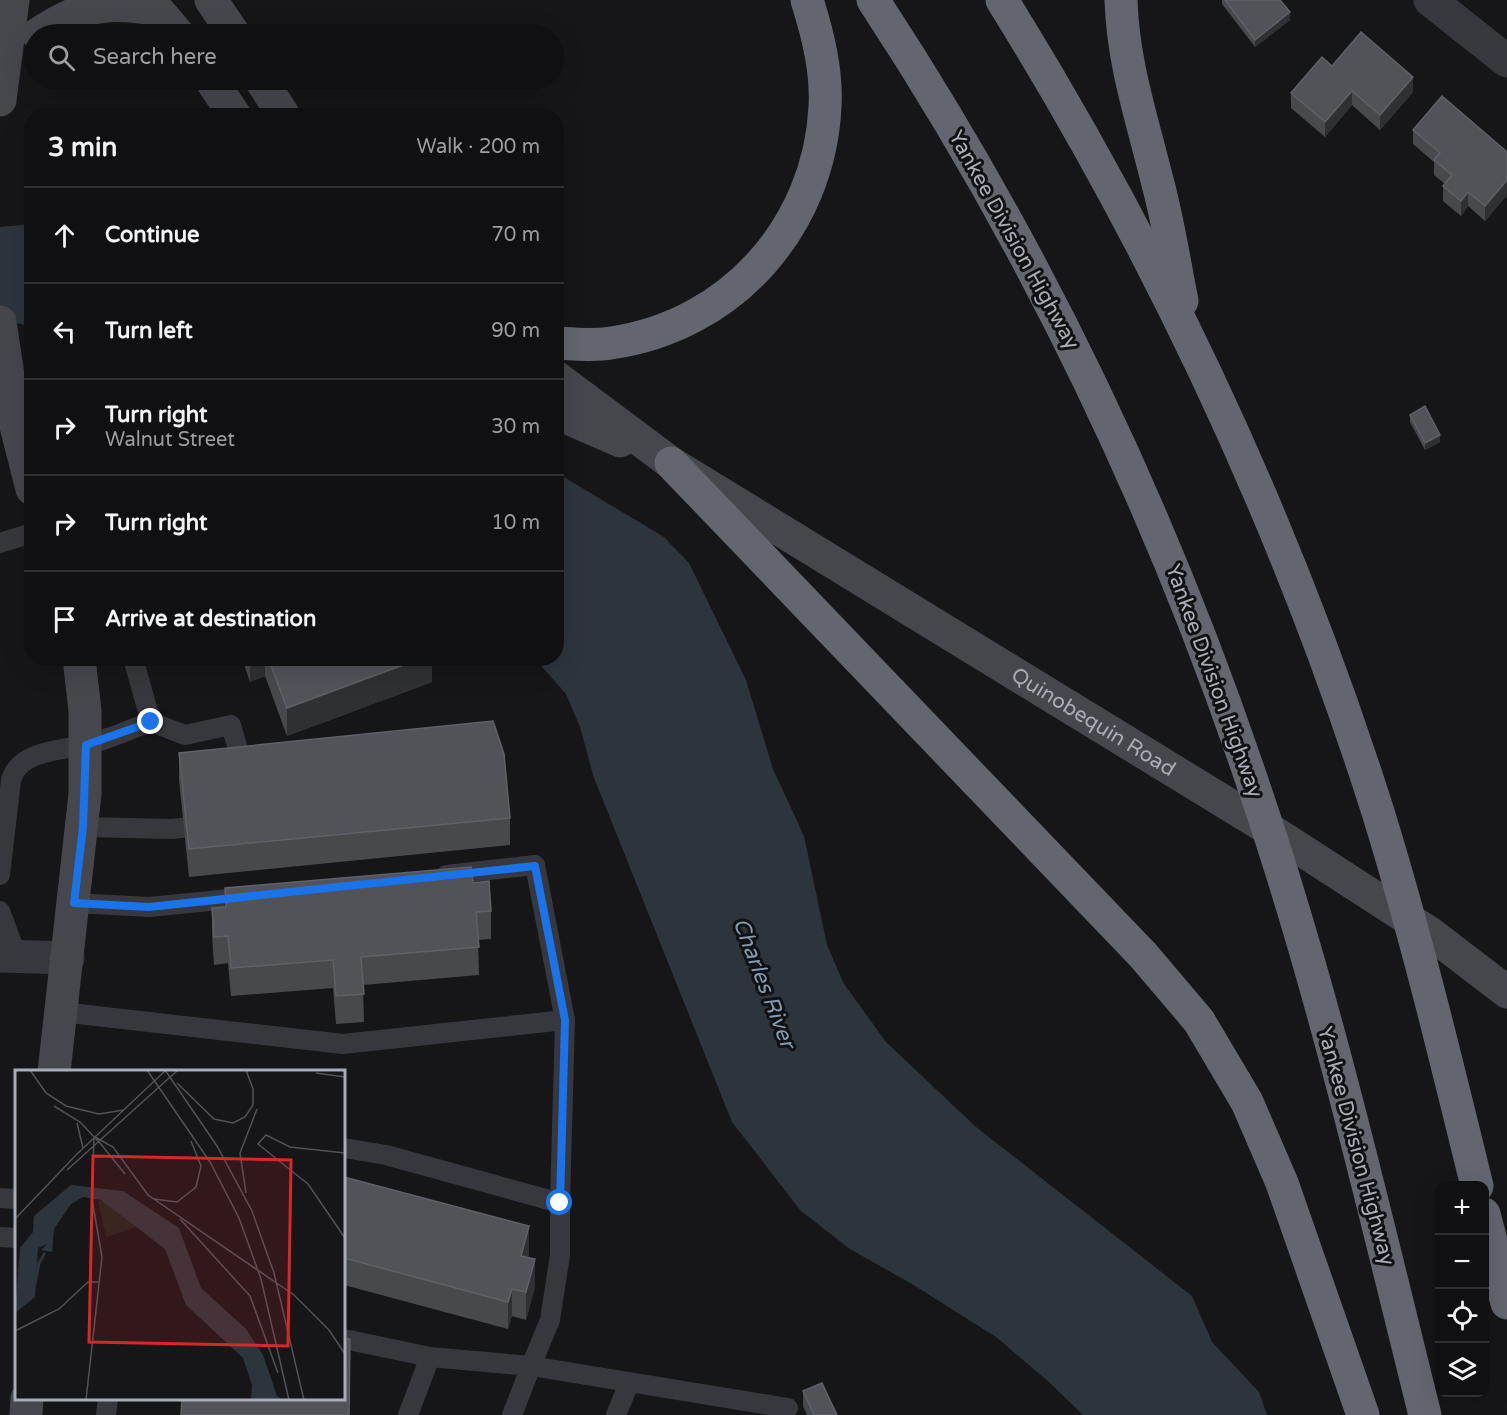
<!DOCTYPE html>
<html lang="en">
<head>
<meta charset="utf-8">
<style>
  :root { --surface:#101012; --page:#19191b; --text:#f1f3f6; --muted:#9c9d9f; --line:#303032 }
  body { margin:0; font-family:"Varela Round",sans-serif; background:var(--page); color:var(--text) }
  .controls { position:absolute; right:18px; bottom:18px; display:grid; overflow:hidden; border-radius:12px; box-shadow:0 6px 24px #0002 }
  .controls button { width:54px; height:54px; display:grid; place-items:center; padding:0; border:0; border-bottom:2px solid var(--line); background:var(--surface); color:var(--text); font:30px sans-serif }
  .stop { position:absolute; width:18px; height:18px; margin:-14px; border:4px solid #1a73e8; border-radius:50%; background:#fff }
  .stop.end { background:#1a73e8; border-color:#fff; box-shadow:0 2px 6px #0008 }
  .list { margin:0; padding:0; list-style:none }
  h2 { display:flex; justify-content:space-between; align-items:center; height:78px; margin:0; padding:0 24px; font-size:26px }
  h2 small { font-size:20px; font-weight:400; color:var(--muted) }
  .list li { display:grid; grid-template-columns:39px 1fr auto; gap:18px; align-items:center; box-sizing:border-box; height:96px; padding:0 24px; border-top:2px solid var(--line) }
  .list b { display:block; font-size:22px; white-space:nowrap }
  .list p { margin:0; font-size:20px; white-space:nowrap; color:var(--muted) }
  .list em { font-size:20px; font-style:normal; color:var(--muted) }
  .icon { flex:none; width:33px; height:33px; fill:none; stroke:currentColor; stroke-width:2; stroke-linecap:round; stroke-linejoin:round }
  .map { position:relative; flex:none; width:1507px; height:1415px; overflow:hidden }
  .search { position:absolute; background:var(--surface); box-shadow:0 6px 24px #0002; left:24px; top:24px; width:540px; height:66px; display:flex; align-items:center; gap:15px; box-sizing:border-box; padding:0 21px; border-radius:33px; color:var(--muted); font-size:22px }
  .panel { position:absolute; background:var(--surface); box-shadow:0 6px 24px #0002; left:24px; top:108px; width:540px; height:558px; border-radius:24px }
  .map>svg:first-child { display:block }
</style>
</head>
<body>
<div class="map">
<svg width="1507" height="1415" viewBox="0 0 1507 1415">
  <rect width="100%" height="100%" fill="#161618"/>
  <g fill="#2c353c">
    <polygon points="31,224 31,326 0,320 0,227"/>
    <polygon points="557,473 664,537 689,563 746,680 773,769 804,836 827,945 844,984 886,1042 976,1127 1192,1296 1212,1342 1259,1392 1267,1415 1083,1415 1049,1382 996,1337 912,1284 850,1249 801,1211 732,1122 594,778 580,727 566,694 535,659 556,658"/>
  </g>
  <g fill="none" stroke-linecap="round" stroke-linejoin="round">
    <g stroke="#37383d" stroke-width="20">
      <polyline points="0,543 32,533"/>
      <polyline points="133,658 151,722"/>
      <polyline points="83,827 172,829 209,825"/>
      <path d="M 0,875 L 11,780 C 19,751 61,750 85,745 C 108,740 130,729 151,722 L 185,735 L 231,725 L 240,756"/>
      <polyline points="74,903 149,907 250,897"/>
      <polyline points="0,911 16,954"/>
      <polyline points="61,1012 343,1044 565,1020 535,865 446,875"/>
      <polyline points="344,1148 386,1155 560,1203 560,1255 550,1320 531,1366 788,1408"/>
      <polyline points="0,1198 16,1199"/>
      <polyline points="560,1203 565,1020"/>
      <polyline points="0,1237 16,1238"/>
      <polyline points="344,1339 430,1357 531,1366 512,1415"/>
      <polyline points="106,1415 108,1398"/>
      <polyline points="408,1415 430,1357"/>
      <polyline points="616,1415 629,1383"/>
    </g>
    <g stroke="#37383d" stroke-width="33">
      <polyline points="1430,0 1507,61"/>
      <polyline points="0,956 68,958"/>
    </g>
    <g stroke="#45474d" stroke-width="33">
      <polyline points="149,0 178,34"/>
      <polyline points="211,0 234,34"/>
      <path d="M 38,34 C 80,6 106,0 157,10"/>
      <polyline points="211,80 235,116"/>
      <polyline points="261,80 284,116"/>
      <polyline points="0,100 13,0"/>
      <polyline points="0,322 15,422 32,489"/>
      <path id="s1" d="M 556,377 L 671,463 L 1280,836 L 1430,933 L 1507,992"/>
      <polyline points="556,413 620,441"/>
      <polyline points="54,1072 85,794 85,711 79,658"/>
      <polyline points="26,1415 27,1398"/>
    </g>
    <g stroke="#63666e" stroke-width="33">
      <path d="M 873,0 C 1035,246 1163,514 1256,793 C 1325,996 1373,1207 1425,1415"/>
      <path d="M 1002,0 C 1159,253 1288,528 1378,812 C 1416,935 1446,1060 1477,1186"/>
      <path d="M 1121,0 C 1123,64 1142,119 1157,180 C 1168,220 1174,261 1182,301"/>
      <path d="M 556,343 C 574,344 593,346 611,343 C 731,326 819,227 825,107 C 827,71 818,35 807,0"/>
      <polyline points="671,463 1143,955 1199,1021 1247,1102 1282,1183 1363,1415"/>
      <polyline points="1484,1214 1507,1303"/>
    </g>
  </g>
  <g fill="#47494d">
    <polygon points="1222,0 1280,0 1290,20 1255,47 1222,4"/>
    <polygon points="1332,66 1413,92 1380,130 1352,105 1325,137 1291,108 1291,93"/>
    <polygon points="1413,130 1507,152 1507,195 1485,221 1468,206 1461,216 1443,201 1443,186 1445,184 1434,175 1434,162 1413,144"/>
    <polygon points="1410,415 1440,442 1425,450 1410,422"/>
    <polygon points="242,658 432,658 432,682 287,736 265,676 250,682"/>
    <polygon points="179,753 510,818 510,845 189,877 179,780"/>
    <polygon points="473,883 491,911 491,939 478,940 479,975 363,985 364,1022 336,1024 333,988 231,996 228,963 214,965 212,936 212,908 225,907 225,888"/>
    <polygon points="344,1177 529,1254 528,1257 535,1287 526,1320 512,1316 508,1329 344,1285"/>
    <polygon points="803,1391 837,1415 807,1415 803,1406"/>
  </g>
  <g fill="#2f3033">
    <polygon points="1290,12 1290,20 1255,47 1255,40"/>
    <polygon points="1413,77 1413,92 1380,130 1380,115"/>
    <polygon points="1352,91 1352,105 1325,137 1325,122"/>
    <polygon points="1507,180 1507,195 1485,221 1485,206"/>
    <polygon points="1468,192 1468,206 1461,216 1461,201"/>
    <polygon points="1440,435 1440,442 1425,450 1425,443"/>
    <polygon points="180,658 200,658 180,666"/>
    <polygon points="250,658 265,658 265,676 250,682"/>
    <polygon points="422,658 432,658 432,682 287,736 287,708"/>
    <polygon points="529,1226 529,1254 521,1283 521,1256"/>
    <polygon points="535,1259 535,1287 526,1320 526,1292"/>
    <polygon points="512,1289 512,1316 508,1329 508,1302"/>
  </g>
  <g fill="#525359" stroke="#5f6168" stroke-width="1.5">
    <polygon points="1225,0 1280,0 1290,12 1255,40"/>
    <polygon points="1361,32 1413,77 1380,115 1352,91 1325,122 1291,93 1322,57 1332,66"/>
    <polygon points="1442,96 1507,152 1507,180 1485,206 1468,192 1461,201 1443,186 1452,175 1434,160 1440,153 1413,130"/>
    <polygon points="1425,406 1440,435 1425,443 1410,415"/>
    <polygon points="268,658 422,658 287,708"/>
    <polygon points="493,721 504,754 510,818 189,849 179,753"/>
    <polygon points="471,867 473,883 489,881 491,911 476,912 479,947 361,957 364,994 336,996 333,960 231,968 228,936 214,937 212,908 226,907 225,888"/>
    <polygon points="344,1177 529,1226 521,1256 535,1259 526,1292 512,1289 508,1302 344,1258"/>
    <polygon points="344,1339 350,1339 349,1415 181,1415 182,1398 344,1398"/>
    <polygon points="822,1383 837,1415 814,1415 803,1391"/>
  </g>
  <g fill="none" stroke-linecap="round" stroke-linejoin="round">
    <polyline stroke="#1a73e8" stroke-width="8" points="151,722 86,745 83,827 74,903 149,907 535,866 565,1020 560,1203"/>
  </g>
  <g text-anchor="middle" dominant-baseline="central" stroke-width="6" stroke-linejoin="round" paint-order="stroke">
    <g font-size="21" fill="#a8adb8" stroke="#111113">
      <text transform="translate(1014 240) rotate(61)">Yankee Division Highway</text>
      <text transform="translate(1214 681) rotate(70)">Yankee Division Highway</text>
      <text stroke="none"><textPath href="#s1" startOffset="639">Quinobequin Road</textPath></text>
      <text transform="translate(1356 1146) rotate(75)">Yankee Division Highway</text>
    </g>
    <g font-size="22" font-style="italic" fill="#7f9bb3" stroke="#111113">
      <text transform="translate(764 983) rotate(69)">Charles River</text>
    </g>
  </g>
  <g transform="translate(15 1070)">
    <rect width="330" height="330" fill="#161618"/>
    <path d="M 83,130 L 95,134 L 121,157 L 91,167 Z" fill="#1e261f"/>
    <path d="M 56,115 L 108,121 L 164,158 L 186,218 L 231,259 L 248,285 L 262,326 L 268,330 L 236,330 L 237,315 L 228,288 L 171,235 L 150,179 L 86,130 L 68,127 L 56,134 L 39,159 L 37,182 L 26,180 L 32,174 L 23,178 L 20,227 L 0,243 L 5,178 L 18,162 L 19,146 Z" fill="#2c353c"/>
    <path fill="none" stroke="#2c353c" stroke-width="3" d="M 20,214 L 24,193 L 30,183"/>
    <path fill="none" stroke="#505258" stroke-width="1.5" d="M 15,0 L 31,23 L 51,36 L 84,44 L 109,40M 132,0 L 195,92 L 224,148 L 246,209 L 274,330M 150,0 L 202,76 L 237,141 L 259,203 L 289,330M 301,3 L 330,7M 162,13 L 199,49 L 218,53 L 230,47 L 238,35 L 238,19 L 231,0M 39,36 L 65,52 L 85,73M 62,53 L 68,78M 80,67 L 98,77 L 133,125 L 279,225 L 314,260 L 330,284M 85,73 L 110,104M 330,83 L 275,77 L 251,65 L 243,74 L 293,114 L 330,168M 52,100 L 163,0M 231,123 L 225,83 L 242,39M 139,129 L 162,132 L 181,117 L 186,96 L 176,71M 0,149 L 61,85 L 151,0M 165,149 L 235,226 L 263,303M 0,261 L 44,239 L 73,212 L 84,212M 71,330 L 87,187 L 77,129 L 79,67"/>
    <path fill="#d62828" fill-opacity="0.15" stroke="#d62828" stroke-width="3" d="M 78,86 L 276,90 L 273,276 L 74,272 Z"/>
    <rect width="330" height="330" fill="none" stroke="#a8adb8" stroke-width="3"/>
  </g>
</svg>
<div class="controls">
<button>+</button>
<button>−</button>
<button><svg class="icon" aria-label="locate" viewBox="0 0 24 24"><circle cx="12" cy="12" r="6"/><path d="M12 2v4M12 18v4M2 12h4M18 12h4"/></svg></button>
<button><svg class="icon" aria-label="layers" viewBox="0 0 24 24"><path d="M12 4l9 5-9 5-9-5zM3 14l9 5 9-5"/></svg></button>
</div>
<div class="stop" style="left:560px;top:1203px"></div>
<div class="stop end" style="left:151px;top:722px"></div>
<div class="search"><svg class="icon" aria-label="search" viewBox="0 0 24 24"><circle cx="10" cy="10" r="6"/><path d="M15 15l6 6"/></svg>Search here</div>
<section class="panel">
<h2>3 min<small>Walk · 200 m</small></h2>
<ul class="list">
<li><svg class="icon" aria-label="ahead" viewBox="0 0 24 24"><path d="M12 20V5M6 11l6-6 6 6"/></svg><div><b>Continue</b></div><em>70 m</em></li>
<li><svg class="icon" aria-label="left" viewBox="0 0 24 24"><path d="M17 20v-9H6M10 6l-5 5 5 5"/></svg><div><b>Turn left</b></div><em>90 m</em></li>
<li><svg class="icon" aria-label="right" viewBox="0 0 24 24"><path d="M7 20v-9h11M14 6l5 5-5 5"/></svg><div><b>Turn right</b><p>Walnut Street</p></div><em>30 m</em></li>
<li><svg class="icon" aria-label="right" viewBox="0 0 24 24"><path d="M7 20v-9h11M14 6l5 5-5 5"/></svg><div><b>Turn right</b></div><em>10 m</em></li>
<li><svg class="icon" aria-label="arrive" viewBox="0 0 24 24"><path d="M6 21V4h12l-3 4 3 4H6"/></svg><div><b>Arrive at destination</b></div></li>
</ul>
</section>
</div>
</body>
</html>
